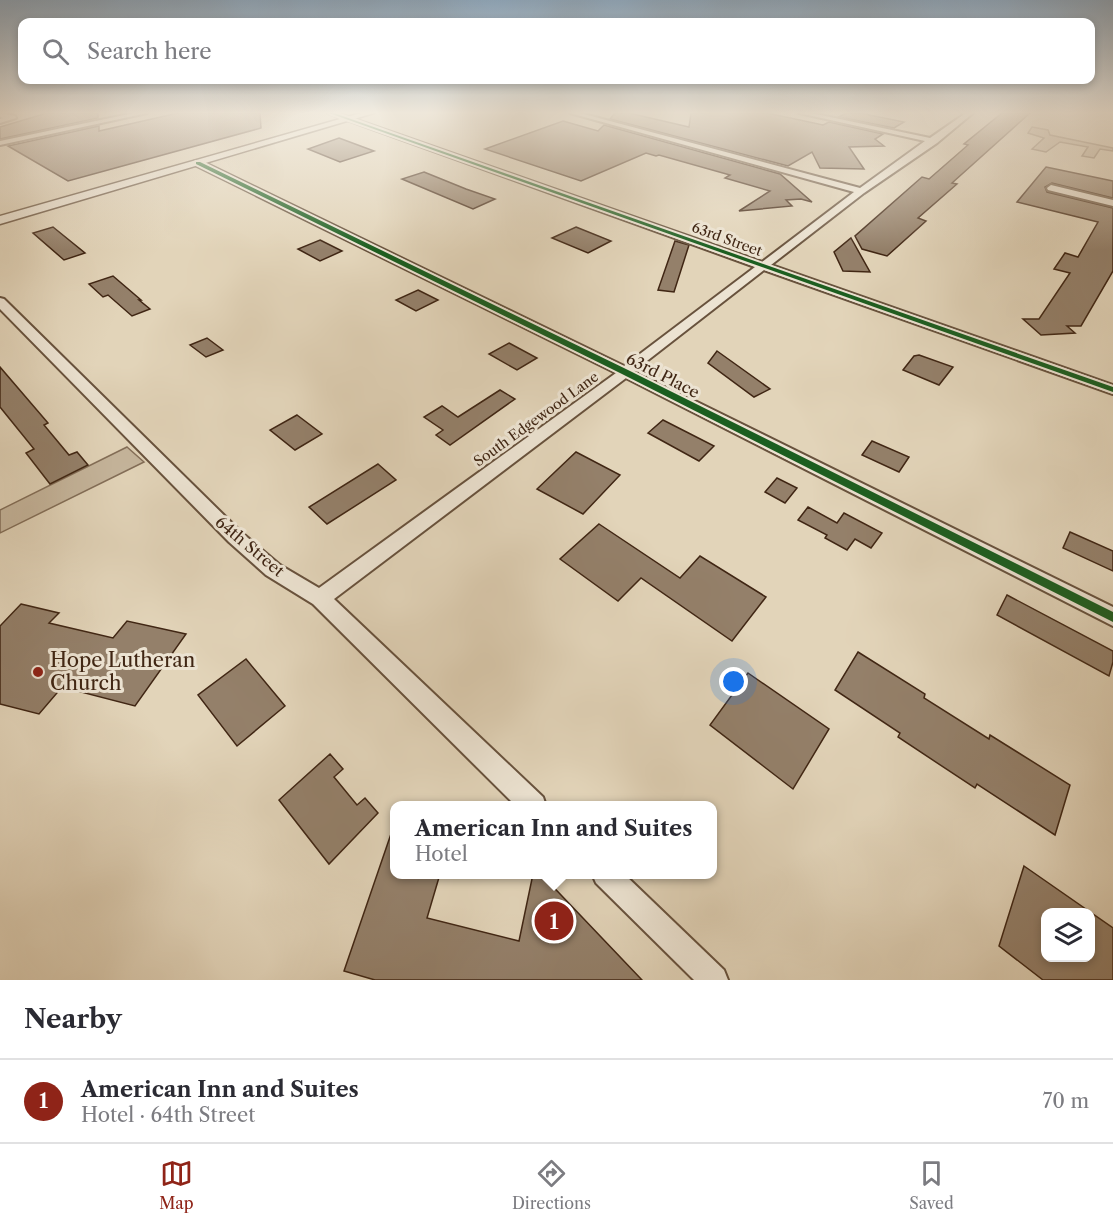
<!DOCTYPE html>
<html lang="en">
<head>
<meta charset="utf-8">
<style>
  :root { --surface:#fff; --page:#f7f7f7; --text:#2b2b33; --muted:#7c7c81; --line:#e1e1e2; --accent:#8f2418 }
  body { margin:0; font-family:"Libre Caslon Text",serif; background:var(--page); color:var(--text) }
  .controls { position:absolute; right:18px; bottom:18px; display:grid; overflow:hidden; border-radius:12px; box-shadow:0 3px 9px #0003 }
  .controls button { width:54px; height:54px; display:grid; place-items:center; padding:0; border:0; border-bottom:2px solid var(--line); background:var(--surface); color:var(--text); font:30px sans-serif }
  .you { position:absolute; left:734px; top:682px; width:21px; height:21px; margin:-15px; border:4px solid #fff; border-radius:50%; background:#1a73e8; box-shadow:0 0 0 9px #1a73e833 }
  .badge { display:grid; place-items:center; width:39px; height:39px; border-radius:50%; background:var(--accent); color:#fff; font-size:20px; font-weight:700 }
  .pin { position:absolute; translate:-50% -50%; border:3px solid #fff; box-shadow:0 2px 6px #0006 }
  .popup { position:absolute; left:390px; top:801px; width:327px; height:78px; box-sizing:border-box; display:grid; place-content:center; border-radius:12px; background:var(--surface); filter:drop-shadow(0 2px 4px #0005); font-size:20px; white-space:nowrap; color:var(--muted) }
  .popup b { font-size:22px; color:var(--text) }
  .popup::after { content:''; position:absolute; left:50%; top:100%; margin-left:-12px; border:12px solid transparent; border-top-color:var(--surface) }
  .list { margin:0; padding:0; list-style:none }
  h2 { display:flex; justify-content:space-between; align-items:center; height:78px; margin:0; padding:0 24px; font-size:26px }
  h2 small { font-size:20px; font-weight:400; color:var(--muted) }
  .list li { display:grid; grid-template-columns:39px 1fr auto; gap:18px; align-items:center; box-sizing:border-box; height:84px; padding:0 24px; border-top:2px solid var(--line) }
  .list b { display:block; font-size:22px; white-space:nowrap }
  .list p { margin:0; font-size:20px; white-space:nowrap; color:var(--muted) }
  .list em { font-size:20px; font-style:normal; color:var(--muted) }
  .icon { flex:none; width:33px; height:33px; fill:none; stroke:currentColor; stroke-width:2; stroke-linecap:round; stroke-linejoin:round }
  .map { position:relative; flex:none; width:1113px; height:980px; overflow:hidden }
  .search { position:absolute; background:var(--surface); box-shadow:0 3px 9px #0003; left:18px; right:18px; top:18px; height:66px; display:flex; align-items:center; gap:15px; box-sizing:border-box; padding:0 21px; border-radius:12px; color:var(--muted); font-size:22px }
  .sheet { height:162px; background:var(--surface) }
  nav { display:flex; justify-content:space-around; align-items:center; box-sizing:border-box; height:84px; border-top:2px solid var(--line); background:var(--surface); font-size:16px; color:var(--muted) }
  nav a { display:grid; justify-items:center; gap:3px }
  nav .on { color:var(--accent) }
  .map>svg:first-child { display:block }
</style>
</head>
<body>
<div class="map">
<svg width="1113" height="980" viewBox="0 0 1113 980">
  <rect width="100%" height="100%" fill="#e2d4b9"/>
  <filter id="stains"><feTurbulence type="fractalNoise" baseFrequency=".00333" numOctaves="4"/><feColorMatrix values="0 0 0 0 .2 0 0 0 0 .09 0 0 0 0 .02 0 0 0 .5 -.17"/></filter>
  <radialGradient id="worn" r=".72"><stop offset=".6" stop-color="#630" stop-opacity="0"/><stop offset="1" stop-color="#630" stop-opacity=".3"/></radialGradient>
  <g fill="#c6b69d" stroke="#836e58" stroke-width="1.5">
    <polygon points="1032,127 1048,130 1050,135 1113,148 1113,151 1100,149 1094,158 1082,156 1088,147 1060,142 1046,152 1032,149 1044,138 1028,133"/>
    <polygon points="127,447 144,462 0,533 0,510"/>
  </g>
  <g fill="#94806a" stroke="#402614" stroke-width="1.5" fill-rule="evenodd">
    <polygon points="47,113 98,113 98,118 0,139 0,127"/>
    <polygon points="178,113 260,113 261,128 68,181 8,146 99,126 99,131"/>
    <polygon points="615,113 629,113 689,127 691,113 767,113 823,125 829,122 883,134 875,139 884,146 849,147 864,169 820,168 812,152 788,166 610,119"/>
    <polygon points="846,113 860,113 904,122 894,128 839,117"/>
    <polygon points="1002,113 1030,113 952,183 957,184 918,218 926,221 887,256 862,249 855,236 922,177 929,179 968,145 964,144"/>
    <polygon points="563,121 598,131 604,125 780,174 812,202 801,199 786,200 792,206 739,211 770,191 725,178 730,175 659,155 656,156 646,153 581,181 485,149"/>
    <polygon points="339,138 374,151 340,162 308,149"/>
    <polygon points="1046,167 1113,181 1113,198 1052,183 1045,187 1047,192 1113,208 1113,271 1081,326 1067,326 1075,333 1041,335 1023,319 1039,319 1070,273 1054,269 1065,253 1078,257 1098,222 1017,202"/>
    <polygon points="424,172 466,189 495,199 473,209 402,179"/>
    <polygon points="53,227 85,253 64,260 33,233"/>
    <polygon points="576,227 611,241 588,253 552,238"/>
    <polygon points="851,238 870,272 843,271 834,252"/>
    <polygon points="320,240 342,251 320,261 298,249"/>
    <polygon points="675,241 689,245 674,292 658,290"/>
    <polygon points="113,276 141,300 139,300 150,309 132,316 108,295 103,297 89,284"/>
    <polygon points="418,290 438,300 416,311 396,300"/>
    <polygon points="207,338 223,350 206,357 190,345"/>
    <polygon points="509,343 537,358 517,370 489,354"/>
    <polygon points="717,351 770,389 754,397 708,363"/>
    <polygon points="919,355 953,367 939,385 903,370 914,356"/>
    <polygon points="0,367 48,423 44,425 69,455 77,452 88,465 50,484 26,453 34,449 0,407"/>
    <polygon points="500,390 515,399 450,445 436,435 443,430 424,417 442,406 458,417"/>
    <polygon points="297,415 322,434 295,450 270,430"/>
    <polygon points="663,420 714,446 699,461 648,433"/>
    <polygon points="872,441 909,457 899,472 862,455"/>
    <polygon points="576,452 620,475 583,514 537,489"/>
    <polygon points="378,464 396,480 327,524 309,507"/>
    <polygon points="777,478 797,488 785,503 765,492"/>
    <polygon points="808,507 837,523 844,513 882,533 871,548 855,539 847,550 825,538 827,535 798,520"/>
    <polygon points="599,524 680,578 700,556 766,597 732,641 641,578 618,601 560,559"/>
    <polygon points="1070,532 1113,551 1113,571 1063,548"/>
    <polygon points="1007,595 1113,651 1113,662 1109,676 997,615"/>
    <polygon points="21,604 59,613 49,623 113,638 127,621 186,634 135,706 62,687 39,714 0,704 0,626"/>
    <polygon points="858,652 925,694 924,698 989,739 990,735 1070,785 1055,835 977,784 975,788 898,737 900,733 835,690"/>
    <polygon points="246,659 285,706 237,746 198,695"/>
    <polygon points="748,673 829,729 793,789 710,725"/>
    <polygon points="330,754 343,769 334,777 357,805 365,798 378,813 329,864 279,800"/>
    <polygon points="392,831 395,831 395,874 440,874 427,918 519,941 533,874 541,874 642,980 375,980 344,971"/>
    <path d="M 1024,866 L 1113,928 L 1113,980 L 1043,980 L 999,946 ZM 1046,912 L 1090,912 L 1090,957 L 1046,957 Z"/>
  </g>
  <g fill="none" stroke-linecap="round" stroke-linejoin="round">
    <defs>
      <g id="minor">
        <polygon points="0,113 15,116 16,118 0,123 0,119 3,118 0,117"/>
        <polygon points="134,113 147,113 0,145 0,141"/>
        <polygon points="328,113 337,113 762,262 854,192 570,113 580,113 860,188 925,141 799,113 811,113 930,138 966,113 973,113 937,143 864,193 771,265 1113,385 1113,394 764,270 634,371 1113,607 1113,626 626,378 334,599 543,797 546,806 516,806 313,604 266,575 229,542 0,309 0,298 4,299 241,532 280,565 319,588 616,373 195,165 195,161 201,161 624,366 755,267"/>
        <polygon points="1051,185 1113,200 1113,206 1048,190 1047,188"/>
        <polygon points="592,874 624,874 724,970 728,980 694,980 596,883"/>
      </g>
      <polygon id="tertiary" points="361,113 374,113 0,224 0,216"/>
    </defs>
    <use href="#minor" stroke="#68523d" stroke-width="4"/>
    <use href="#tertiary" stroke="#68523d" stroke-width="3"/>
    <use href="#minor" fill="#ece3d2" fill-rule="evenodd"/>
    <use href="#tertiary" fill="#ece3d2" fill-rule="evenodd"/>
    <defs>
      <g id="cycleway">
        <polygon points="329,113 334,113 1113,387 1113,392"/>
        <polygon points="196,162 200,162 628,370 1113,612 1113,622 622,374 196,164"/>
      </g>
    </defs>
    <use href="#cycleway" stroke="#ece3d2" stroke-width="4"/>
    <use href="#cycleway" fill="#1b5e20" fill-rule="evenodd"/>
  </g>
  <linearGradient id="sky" x2="0" y2="1"><stop stop-color="#8fa9bf"/><stop offset="0.45" stop-color="#f2ece0"/><stop offset="1" stop-color="#f2ece0" stop-opacity="0"/></linearGradient>
  <rect width="1113" height="250" fill="url(#sky)"/>
  <circle fill="#8f2418" stroke="#ece3d2" stroke-width="2" cx="38" cy="672" r="6"/>
  <g text-anchor="middle" dominant-baseline="central" stroke-width="6" stroke-linejoin="round" paint-order="stroke">
    <g font-size="14" fill="#402614" stroke="#ece3d2">
      <text transform="translate(727 239) rotate(20)">63rd Street</text>
      <text transform="translate(536 419) rotate(-36)">South Edgewood Lane</text>
    </g>
    <g font-size="16" fill="#402614" stroke="#ece3d2">
      <text transform="translate(663 375) rotate(27)">63rd Place</text>
      <text transform="translate(250 546) rotate(40)">64th Street</text>
    </g>
    <g font-size="20" fill="#402614" stroke="#ece3d2" text-anchor="start">
      <text x="50" y="660">Hope Lutheran<tspan x="50" dy="23">Church</tspan></text>
    </g>
  </g>
  <rect width="100%" height="100%" filter="url(#stains)"/>
  <rect width="100%" height="100%" fill="url(#worn)"/>
</svg>
<div class="controls">
<button><svg class="icon" aria-label="layers" viewBox="0 0 24 24"><path d="M12 4l9 5-9 5-9-5zM3 14l9 5 9-5"/></svg></button>
</div>
<div class="you"></div>
<div class="pin badge" style="left:554px;top:921px">1</div>
<div class="popup"><b>American Inn and Suites</b>Hotel</div>
<div class="search"><svg class="icon" aria-label="search" viewBox="0 0 24 24"><circle cx="10" cy="10" r="6"/><path d="M15 15l6 6"/></svg>Search here</div>
</div>
<section class="sheet">
<h2>Nearby<small></small></h2>
<ul class="list">
<li><span class="badge">1</span><div><b>American Inn and Suites</b><p>Hotel · 64th Street</p></div><em>70 m</em></li>
</ul>
</section>
<nav>
<a class="on"><svg class="icon" aria-label="map" viewBox="0 0 24 24"><path d="M3 6l6-2 6 2 6-2v14l-6 2-6-2-6 2zM9 4v14M15 6v14"/></svg>Map</a>
<a><svg class="icon" aria-label="directions" viewBox="0 0 24 24"><path d="M12 3l9 9-9 9-9-9zM9 14v-3h6M13 9l2 2-2 2"/></svg>Directions</a>
<a><svg class="icon" aria-label="saved" viewBox="0 0 24 24"><path d="M7 4h10v16l-5-4-5 4z"/></svg>Saved</a>
</nav>
</body>
</html>
